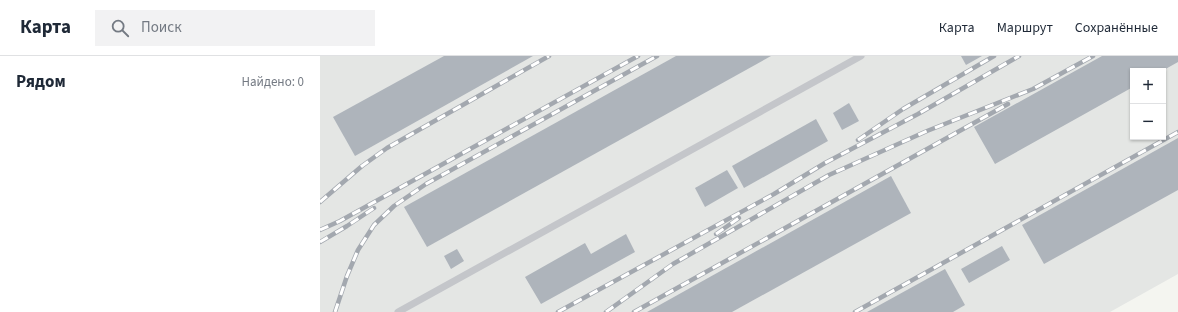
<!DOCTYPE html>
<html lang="ru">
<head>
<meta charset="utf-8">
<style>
  :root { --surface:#fff; --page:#f2f2f3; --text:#1f2937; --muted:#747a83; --line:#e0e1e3 }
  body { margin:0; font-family:"Source Sans 3",sans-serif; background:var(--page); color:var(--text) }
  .controls { position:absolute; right:12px; top:12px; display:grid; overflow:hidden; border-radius:0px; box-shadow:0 1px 3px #0004 }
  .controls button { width:36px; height:36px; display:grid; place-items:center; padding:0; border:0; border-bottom:1px solid var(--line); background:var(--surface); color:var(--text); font:20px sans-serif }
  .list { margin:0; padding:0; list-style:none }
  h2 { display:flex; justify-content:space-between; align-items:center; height:52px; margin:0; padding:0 16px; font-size:17px }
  h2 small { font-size:13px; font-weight:400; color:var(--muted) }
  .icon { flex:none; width:22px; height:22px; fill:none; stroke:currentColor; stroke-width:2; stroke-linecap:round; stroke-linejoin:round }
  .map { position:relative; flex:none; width:858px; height:256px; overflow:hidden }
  header { display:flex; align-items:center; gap:24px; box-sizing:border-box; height:56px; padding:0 20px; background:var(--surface); border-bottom:1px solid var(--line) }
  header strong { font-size:19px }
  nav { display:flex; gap:22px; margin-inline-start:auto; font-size:14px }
  .search { width:280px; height:36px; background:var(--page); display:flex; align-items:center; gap:10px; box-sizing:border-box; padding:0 14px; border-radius:0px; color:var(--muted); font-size:15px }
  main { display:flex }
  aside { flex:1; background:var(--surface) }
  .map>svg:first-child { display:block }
</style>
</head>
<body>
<header>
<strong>Карта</strong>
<div class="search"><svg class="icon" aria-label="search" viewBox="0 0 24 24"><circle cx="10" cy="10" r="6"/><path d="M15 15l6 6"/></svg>Поиск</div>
<nav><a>Карта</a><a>Маршрут</a><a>Сохранённые</a></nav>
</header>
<main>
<aside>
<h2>Рядом<small>Найдено: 0</small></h2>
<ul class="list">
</ul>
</aside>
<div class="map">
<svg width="858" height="256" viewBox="0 0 858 256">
  <rect width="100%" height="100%" fill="#f4f5f0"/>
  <path fill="#e4e6e4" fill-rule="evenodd" d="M 0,0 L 858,0 L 858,218 L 790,256 L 0,256 ZM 813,15 L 843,15 L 843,81 L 813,81 Z"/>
  <g fill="#aeb4bb">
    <polygon points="124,0 213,0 35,100 13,61"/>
    <polygon points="356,0 451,0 107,191 84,151"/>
    <polygon points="641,0 662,0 646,9"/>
    <polygon points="782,0 858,0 858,6 842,15 813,15 813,31 675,108 654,71"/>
    <polygon points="529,47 539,65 522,74 513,57"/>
    <polygon points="496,63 508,85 424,132 412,110"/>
    <polygon points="858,82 858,134 724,208 702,169"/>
    <polygon points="407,114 418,132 385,151 375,132"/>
    <polygon points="571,120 591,157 412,256 327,256"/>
    <polygon points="306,178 315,196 221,248 205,221 265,187 271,198"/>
    <polygon points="682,190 690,204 649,227 641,213"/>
    <polygon points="137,193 144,205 131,213 124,200"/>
    <polygon points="625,213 645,249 633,256 547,256"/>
  </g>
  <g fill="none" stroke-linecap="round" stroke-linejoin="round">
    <polyline stroke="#c4c6ca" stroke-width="7" points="78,256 541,0"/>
    <defs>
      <g id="rail">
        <polyline points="538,84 583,53 674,0"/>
        <polyline points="0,146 42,110 67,92 229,0"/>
        <polyline points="0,174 20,165 318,0"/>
        <polyline points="396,178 419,162"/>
        <polyline points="0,186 27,170 54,152"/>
        <polyline points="15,256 27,220 38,194 54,169 74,150 106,128 337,0"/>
        <polyline points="238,256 454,138 505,107 598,58 699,0"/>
        <polyline points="286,256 353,208 509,119 607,75 713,33 773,0"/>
        <polyline points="314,256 688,48"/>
        <polyline points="535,256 858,76"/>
      </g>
    </defs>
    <use href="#rail" stroke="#a3a8af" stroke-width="4.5"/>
    <use href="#rail" stroke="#fff" stroke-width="3" stroke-dasharray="9" stroke-linecap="butt"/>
  </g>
</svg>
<div class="controls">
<button>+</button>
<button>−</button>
</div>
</div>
</main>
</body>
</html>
